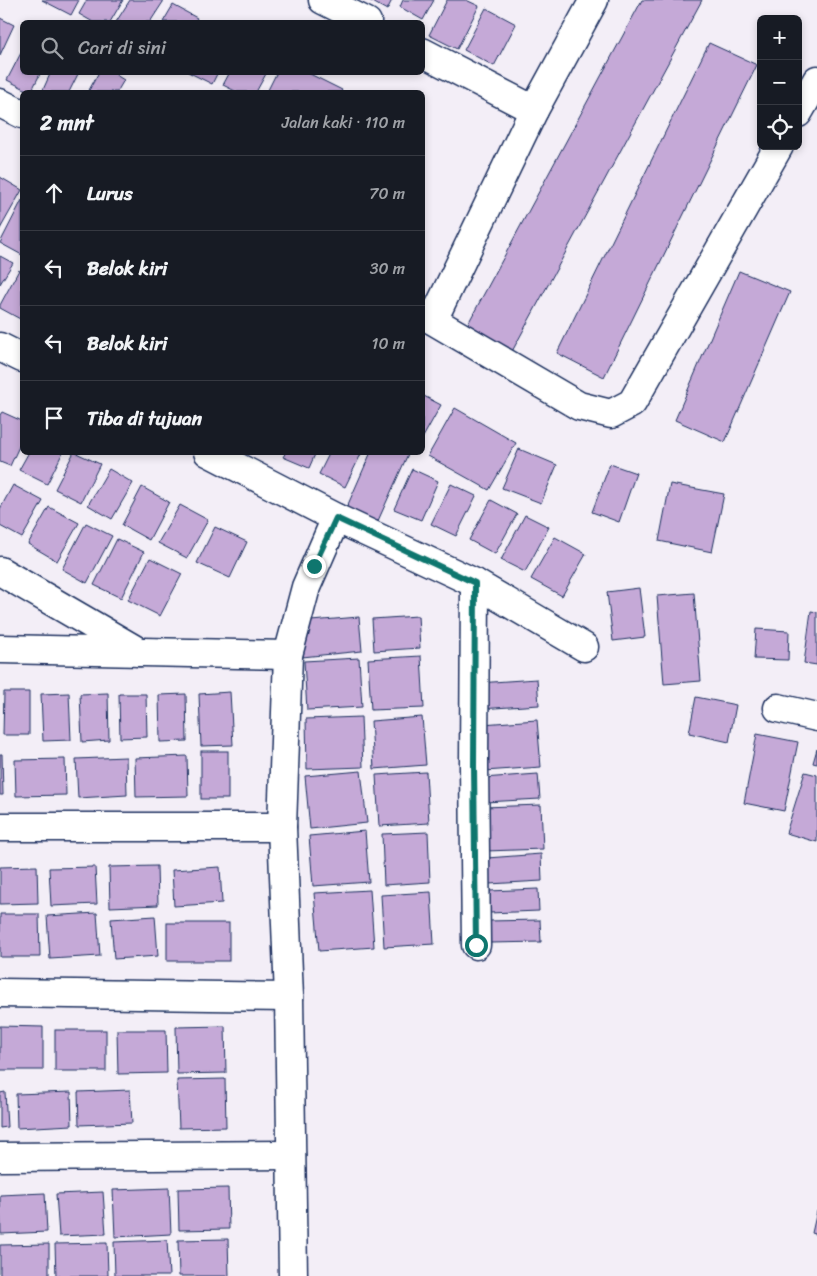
<!DOCTYPE html>
<html lang="id">
<head>
<meta charset="utf-8">
<style>
  :root { --surface:#171b24; --page:#20242c; --text:#f1f3f6; --muted:#9ea1a6; --line:#363941 }
  body { margin:0; font-family:Sriracha,sans-serif; background:var(--page); color:var(--text) }
  .controls { position:absolute; right:15px; top:15px; display:grid; overflow:hidden; border-radius:8px; box-shadow:0 2px 8px #0003 }
  .controls button { width:45px; height:45px; display:grid; place-items:center; padding:0; border:0; border-bottom:1px solid var(--line); background:var(--surface); color:var(--text); font:25px sans-serif }
  .stop { position:absolute; width:15px; height:15px; margin:-11px; border:4px solid #0f766e; border-radius:50%; background:#fff }
  .stop.end { background:#0f766e; border-color:#fff; box-shadow:0 1px 5px #0008 }
  .list { margin:0; padding:0; list-style:none }
  h2 { display:flex; justify-content:space-between; align-items:center; height:65px; margin:0; padding:0 20px; font-size:21px }
  h2 small { font-size:16px; font-weight:400; color:var(--muted) }
  .list li { display:grid; grid-template-columns:32px 1fr auto; gap:15px; align-items:center; box-sizing:border-box; height:75px; padding:0 20px; border-top:1px solid var(--line) }
  .list b { display:block; font-size:19px; white-space:nowrap }
  .list em { font-size:16px; font-style:normal; color:var(--muted) }
  .icon { flex:none; width:28px; height:28px; fill:none; stroke:currentColor; stroke-width:2; stroke-linecap:round; stroke-linejoin:round }
  .map { position:relative; flex:none; width:817px; height:1276px; overflow:hidden }
  .search { position:absolute; background:var(--surface); box-shadow:0 2px 8px #0003; left:20px; top:20px; width:405px; height:55px; display:flex; align-items:center; gap:12px; box-sizing:border-box; padding:0 18px; border-radius:8px; color:var(--muted); font-size:19px }
  .panel { position:absolute; background:var(--surface); box-shadow:0 2px 8px #0003; left:20px; top:90px; width:405px; height:365px; border-radius:8px }
  .map>svg:first-child { display:block }
</style>
</head>
<body>
<div class="map">
<svg width="817" height="1276" viewBox="0 0 817 1276">
  <rect width="100%" height="100%" fill="#f3eef7"/>
  <filter id="ink" filterUnits="userSpaceOnUse"><feTurbulence type="fractalNoise" baseFrequency=".02" numOctaves="2"/><feDisplacementMap in="SourceGraphic" scale="10" xChannelSelector="R" yChannelSelector="G"/><feConvolveMatrix kernelMatrix="1 2 1 2 8 2 1 2 1" color-interpolation-filters="sRGB"/></filter>
  <g filter="url(#ink)">
    <g fill="#c5a9d7" stroke="#1b2f5e">
      <polygon points="42,0 79,0 71,15"/>
      <polygon points="87,0 123,0 110,22 93,22 79,14"/>
      <polygon points="130,0 160,0 163,2 150,22 116,22"/>
      <polygon points="369,0 392,0 387,10"/>
      <polygon points="403,0 434,0 423,20 400,7"/>
      <polygon points="447,0 466,0 479,6 457,49 429,35"/>
      <polygon points="642,0 702,0 509,357 463,333"/>
      <polygon points="173,5 197,18 195,22 163,22"/>
      <polygon points="486,8 516,24 494,66 464,50"/>
      <polygon points="0,18 14,25 0,55"/>
      <polygon points="709,43 757,65 604,377 557,353"/>
      <polygon points="22,51 22,72 41,72 31,92 7,80"/>
      <polygon points="51,72 79,72 69,92 42,92"/>
      <polygon points="99,72 111,72 124,80 117,92 88,92"/>
      <polygon points="188,72 218,72 212,84"/>
      <polygon points="230,72 267,72 256,92 237,92 223,85"/>
      <polygon points="277,72 306,72 342,90 341,92 267,92"/>
      <polygon points="0,177 22,190 0,229"/>
      <polygon points="22,200 22,255 0,243"/>
      <polygon points="0,256 13,263 0,284"/>
      <polygon points="19,270 22,272 22,320 0,308 0,305"/>
      <polygon points="739,271 790,292 725,442 675,420"/>
      <polygon points="422,395 441,405 422,439"/>
      <polygon points="455,408 516,443 489,490 428,456"/>
      <polygon points="2,412 22,421 22,440 10,466 0,462 0,415"/>
      <polygon points="519,449 557,465 541,503 502,488"/>
      <polygon points="29,452 63,452 47,484 19,470"/>
      <polygon points="74,452 100,464 81,502 55,489"/>
      <polygon points="286,452 316,452 309,468 283,457"/>
      <polygon points="330,452 362,452 345,487 319,474"/>
      <polygon points="371,452 404,452 408,454 377,523 346,509"/>
      <polygon points="610,464 636,473 619,522 592,512"/>
      <polygon points="109,469 133,483 112,519 88,505"/>
      <polygon points="412,469 438,481 421,520 394,509"/>
      <polygon points="451,484 476,496 456,536 431,524"/>
      <polygon points="670,484 724,494 712,552 659,541"/>
      <polygon points="13,485 43,501 22,538 0,526 0,509"/>
      <polygon points="142,487 169,502 149,540 122,525"/>
      <polygon points="491,500 517,514 495,554 469,540"/>
      <polygon points="180,505 208,520 187,558 158,543"/>
      <polygon points="49,507 79,523 57,561 28,544"/>
      <polygon points="525,515 549,527 525,572 501,560"/>
      <polygon points="86,523 112,536 87,583 62,569"/>
      <polygon points="215,527 247,542 230,578 197,563"/>
      <polygon points="555,537 586,554 562,596 531,579"/>
      <polygon points="117,539 144,552 121,598 94,585"/>
      <polygon points="150,558 182,574 160,616 128,600"/>
      <polygon points="639,588 645,637 613,641 607,592"/>
      <polygon points="694,593 701,681 664,684 657,596"/>
      <polygon points="811,611 817,612 817,665 804,663"/>
      <polygon points="418,616 420,648 374,651 372,619"/>
      <polygon points="359,617 362,651 302,657 299,622"/>
      <polygon points="756,629 789,631 788,660 754,659"/>
      <polygon points="421,656 424,708 371,710 368,659"/>
      <polygon points="359,658 362,707 307,710 304,661"/>
      <polygon points="537,679 539,705 480,709 478,683"/>
      <polygon points="4,692 29,692 29,735 3,735"/>
      <polygon points="230,692 233,745 201,746 199,694"/>
      <polygon points="69,693 71,740 43,741 41,694"/>
      <polygon points="108,693 109,740 82,742 80,694"/>
      <polygon points="119,694 146,694 147,737 120,738"/>
      <polygon points="186,694 187,741 160,742 159,695"/>
      <polygon points="696,697 736,705 729,742 689,733"/>
      <polygon points="361,717 363,767 307,769 306,719"/>
      <polygon points="422,717 426,765 374,769 371,721"/>
      <polygon points="537,720 541,767 485,771 482,724"/>
      <polygon points="757,734 798,742 784,811 744,803"/>
      <polygon points="817,749 817,764 813,763"/>
      <rect x="201" y="751" width="27" height="48"/>
      <polygon points="0,754 2,754 3,795 0,795"/>
      <polygon points="187,756 188,796 136,797 135,758"/>
      <polygon points="126,757 127,795 78,798 76,759"/>
      <polygon points="65,759 66,795 16,796 15,760"/>
      <polygon points="361,771 367,823 310,829 305,776"/>
      <polygon points="426,772 429,823 379,826 376,775"/>
      <polygon points="805,772 817,775 817,842 786,833"/>
      <polygon points="538,774 540,799 485,802 483,778"/>
      <polygon points="541,805 543,849 486,851 484,807"/>
      <polygon points="365,831 369,882 313,886 309,836"/>
      <polygon points="428,832 430,882 384,885 382,834"/>
      <polygon points="541,854 542,881 489,884 487,858"/>
      <polygon points="37,866 38,903 0,904 0,867"/>
      <polygon points="157,866 158,905 110,907 109,867"/>
      <polygon points="95,867 97,904 51,906 49,868"/>
      <polygon points="220,867 222,903 174,906 172,870"/>
      <polygon points="538,889 539,911 489,913 489,891"/>
      <polygon points="370,890 374,947 319,951 314,893"/>
      <polygon points="431,892 434,944 384,947 381,895"/>
      <polygon points="97,913 100,956 50,959 47,916"/>
      <polygon points="0,914 39,914 40,957 0,957"/>
      <polygon points="155,916 158,956 114,959 111,919"/>
      <polygon points="540,920 541,942 490,943 489,921"/>
      <rect x="167" y="923" width="62" height="38"/>
      <polygon points="0,1026 43,1027 43,1070 0,1070"/>
      <polygon points="225,1026 226,1073 177,1074 176,1027"/>
      <rect x="55" y="1030" width="51" height="41"/>
      <polygon points="117,1030 166,1030 167,1073 118,1074"/>
      <polygon points="225,1079 226,1127 179,1128 177,1080"/>
      <polygon points="130,1090 132,1123 79,1125 78,1092"/>
      <polygon points="5,1092 7,1127 0,1128 0,1093"/>
      <polygon points="71,1092 72,1125 17,1128 16,1094"/>
      <polygon points="169,1188 171,1234 115,1237 113,1190"/>
      <polygon points="228,1188 229,1229 179,1230 178,1189"/>
      <polygon points="103,1192 106,1234 59,1236 56,1194"/>
      <polygon points="45,1193 47,1232 1,1234 0,1195"/>
      <polygon points="817,1211 817,1235 812,1233"/>
      <polygon points="228,1239 229,1276 179,1276 178,1240"/>
      <polygon points="167,1240 169,1276 115,1276 114,1242"/>
      <polygon points="107,1243 108,1276 56,1276 55,1244"/>
      <polygon points="49,1244 49,1276 0,1276 0,1245"/>
    </g>
    <g fill="none" stroke-linecap="round" stroke-linejoin="round">
      <defs>
        <g id="minor">
          <polyline points="323,0 367,22"/>
          <polyline points="422,52 534,110"/>
          <polyline points="0,103 22,114"/>
          <polyline points="798,113 817,80"/>
          <polyline points="422,314 579,406 611,414 632,403 779,146"/>
          <polyline points="433,320 534,110 594,0"/>
          <polyline points="0,347 22,358"/>
          <polyline points="208,452 336,518 475,583 584,647"/>
          <polyline points="0,571 139,652"/>
          <polyline points="475,583 474,766 476,945"/>
          <polyline points="0,649 288,655"/>
          <polyline points="778,708 817,717"/>
          <polyline points="0,827 282,827"/>
          <polyline points="0,993 289,997"/>
          <polyline points="0,1157 291,1155"/>
          <polyline points="293,1276 289,997 282,827 288,655 306,587 336,518"/>
        </g>
      </defs>
      <use href="#minor" stroke="#1b2f5e" stroke-width="31"/>
      <use href="#minor" stroke="#fff" stroke-width="28"/>
    </g>
  </g>
  <g fill="none" stroke-linecap="round" stroke-linejoin="round" filter="url(#ink)">
    <polyline stroke="#0f766e" stroke-width="6" points="314,566 336,518 475,583 474,766 476,945"/>
  </g>
</svg>
<div class="controls">
<button>+</button>
<button>−</button>
<button><svg class="icon" aria-label="locate" viewBox="0 0 24 24"><circle cx="12" cy="12" r="6"/><path d="M12 2v4M12 18v4M2 12h4M18 12h4"/></svg></button>
</div>
<div class="stop" style="left:476px;top:945px"></div>
<div class="stop end" style="left:314px;top:566px"></div>
<div class="search"><svg class="icon" aria-label="search" viewBox="0 0 24 24"><circle cx="10" cy="10" r="6"/><path d="M15 15l6 6"/></svg>Cari di sini</div>
<section class="panel">
<h2>2 mnt<small>Jalan kaki · 110 m</small></h2>
<ul class="list">
<li><svg class="icon" aria-label="ahead" viewBox="0 0 24 24"><path d="M12 20V5M6 11l6-6 6 6"/></svg><div><b>Lurus</b></div><em>70 m</em></li>
<li><svg class="icon" aria-label="left" viewBox="0 0 24 24"><path d="M17 20v-9H6M10 6l-5 5 5 5"/></svg><div><b>Belok kiri</b></div><em>30 m</em></li>
<li><svg class="icon" aria-label="left" viewBox="0 0 24 24"><path d="M17 20v-9H6M10 6l-5 5 5 5"/></svg><div><b>Belok kiri</b></div><em>10 m</em></li>
<li><svg class="icon" aria-label="arrive" viewBox="0 0 24 24"><path d="M6 21V4h12l-3 4 3 4H6"/></svg><div><b>Tiba di tujuan</b></div></li>
</ul>
</section>
</div>
</body>
</html>
